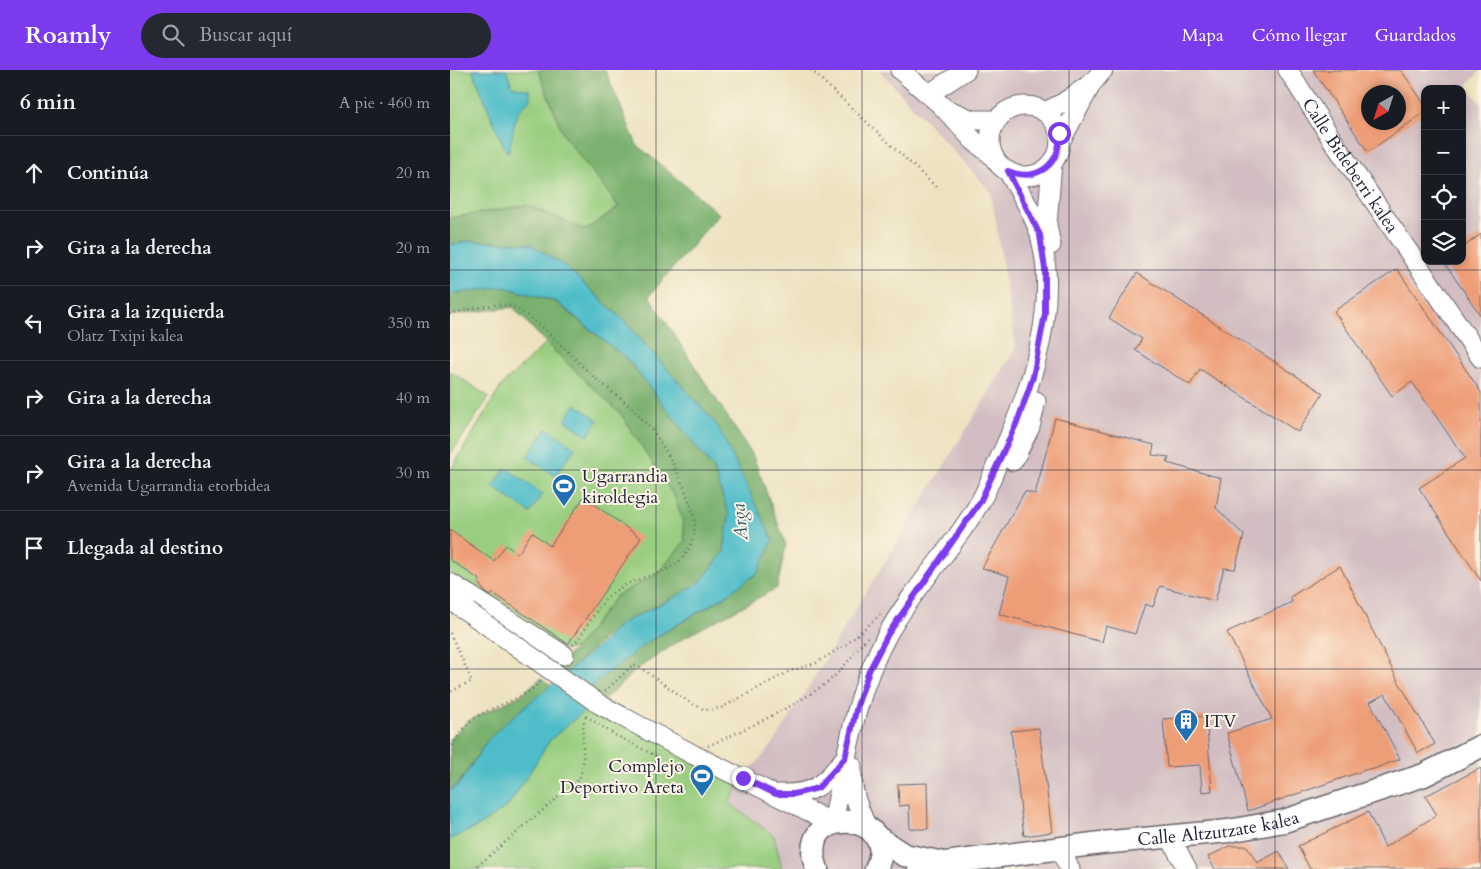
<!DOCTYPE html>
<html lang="es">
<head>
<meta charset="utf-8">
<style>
  :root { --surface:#171b24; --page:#242831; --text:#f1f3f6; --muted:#9ea1a6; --line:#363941; --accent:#7c3aed }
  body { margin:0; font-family:Cardo,serif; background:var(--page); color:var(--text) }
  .controls { position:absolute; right:15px; top:15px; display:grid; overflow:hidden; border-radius:10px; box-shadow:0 2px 8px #0003 }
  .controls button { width:45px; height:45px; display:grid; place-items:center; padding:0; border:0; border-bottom:1px solid var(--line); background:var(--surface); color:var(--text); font:25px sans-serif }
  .compass { position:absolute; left:911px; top:15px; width:45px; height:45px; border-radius:50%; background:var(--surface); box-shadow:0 2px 8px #0003; rotate:219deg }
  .stop { position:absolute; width:15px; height:15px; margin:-11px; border:4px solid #7c3aed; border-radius:50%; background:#fff }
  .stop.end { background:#7c3aed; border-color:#fff; box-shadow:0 1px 5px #0008 }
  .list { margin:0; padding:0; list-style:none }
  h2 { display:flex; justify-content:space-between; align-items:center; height:65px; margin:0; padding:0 20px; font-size:21px }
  h2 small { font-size:16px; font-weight:400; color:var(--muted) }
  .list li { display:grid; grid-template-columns:32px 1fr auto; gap:15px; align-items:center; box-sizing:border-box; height:75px; padding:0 20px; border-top:1px solid var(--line) }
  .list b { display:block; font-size:19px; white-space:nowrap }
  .list p { margin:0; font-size:16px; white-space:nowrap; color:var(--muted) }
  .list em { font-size:16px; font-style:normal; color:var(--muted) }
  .icon { flex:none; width:28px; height:28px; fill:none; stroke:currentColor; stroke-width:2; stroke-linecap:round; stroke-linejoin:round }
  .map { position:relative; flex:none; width:1031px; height:799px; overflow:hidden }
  header { display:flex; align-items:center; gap:30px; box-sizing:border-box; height:70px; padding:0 25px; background:var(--accent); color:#fff }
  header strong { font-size:24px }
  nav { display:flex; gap:28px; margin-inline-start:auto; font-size:18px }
  .search { width:350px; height:45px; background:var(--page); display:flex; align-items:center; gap:12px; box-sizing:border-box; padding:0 18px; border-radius:28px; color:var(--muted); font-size:19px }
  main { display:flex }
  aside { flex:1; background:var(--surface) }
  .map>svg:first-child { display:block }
</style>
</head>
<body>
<header>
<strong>Roamly</strong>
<div class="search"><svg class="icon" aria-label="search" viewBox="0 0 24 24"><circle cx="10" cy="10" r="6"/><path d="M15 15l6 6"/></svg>Buscar aquí</div>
<nav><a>Mapa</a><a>Cómo llegar</a><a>Guardados</a></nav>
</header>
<main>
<aside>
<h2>6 min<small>A pie · 460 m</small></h2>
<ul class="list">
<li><svg class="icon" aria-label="ahead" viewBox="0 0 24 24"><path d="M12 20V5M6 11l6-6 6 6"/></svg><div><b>Continúa</b></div><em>20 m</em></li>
<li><svg class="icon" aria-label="right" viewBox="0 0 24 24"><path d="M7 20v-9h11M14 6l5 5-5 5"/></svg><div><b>Gira a la derecha</b></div><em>20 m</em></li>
<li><svg class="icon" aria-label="left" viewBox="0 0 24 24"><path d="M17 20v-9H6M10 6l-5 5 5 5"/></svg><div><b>Gira a la izquierda</b><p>Olatz Txipi kalea</p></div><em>350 m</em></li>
<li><svg class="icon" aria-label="right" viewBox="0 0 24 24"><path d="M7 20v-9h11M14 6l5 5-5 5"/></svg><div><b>Gira a la derecha</b></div><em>40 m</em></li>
<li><svg class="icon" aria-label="right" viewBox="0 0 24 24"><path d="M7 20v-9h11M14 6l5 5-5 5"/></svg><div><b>Gira a la derecha</b><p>Avenida Ugarrandia etorbidea</p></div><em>30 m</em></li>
<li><svg class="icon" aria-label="arrive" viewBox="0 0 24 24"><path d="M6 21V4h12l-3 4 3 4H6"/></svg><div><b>Llegada al destino</b></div></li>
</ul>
</aside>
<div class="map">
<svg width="1031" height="799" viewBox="0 0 1031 799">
  <rect width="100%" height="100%" fill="#fcf5e5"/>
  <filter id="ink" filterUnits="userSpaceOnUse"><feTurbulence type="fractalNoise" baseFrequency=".02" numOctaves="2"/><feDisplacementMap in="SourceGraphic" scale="10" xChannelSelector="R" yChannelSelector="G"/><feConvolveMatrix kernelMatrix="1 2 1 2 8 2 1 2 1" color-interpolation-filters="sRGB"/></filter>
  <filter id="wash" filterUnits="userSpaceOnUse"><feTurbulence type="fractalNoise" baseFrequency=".0096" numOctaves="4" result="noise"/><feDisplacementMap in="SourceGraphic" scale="20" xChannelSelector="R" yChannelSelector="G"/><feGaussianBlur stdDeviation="1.12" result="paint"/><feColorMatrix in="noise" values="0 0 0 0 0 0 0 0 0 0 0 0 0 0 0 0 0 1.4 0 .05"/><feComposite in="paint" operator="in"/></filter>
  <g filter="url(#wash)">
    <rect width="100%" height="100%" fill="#ede2c0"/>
    <path fill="#d2bec2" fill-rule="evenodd" d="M 429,0 L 1031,0 L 1017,15 L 1031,35 L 1031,799 L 332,799 L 324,766 L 279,733 L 293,708 L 324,673 L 566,278 L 541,122 ZM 975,19 L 1012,19 L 1012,191 L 975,191 ZM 918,22 L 948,22 L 948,52 L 918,52 Z"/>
    <g fill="#99ce80" stroke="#5e785e">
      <polygon points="0,0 88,0 114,66 169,136 136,160 77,135 0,148"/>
      <polygon points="96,273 170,343 224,426 232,448 235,471 207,504 166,526 126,578 114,580 0,509 0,401 52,315"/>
      <polygon points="0,301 39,327 0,385"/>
      <polygon points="138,626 293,708 279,733 324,766 332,799 0,799 0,769 27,757 58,736 100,670 134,641"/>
    </g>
    <g fill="#7ab16e" stroke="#4e6a54">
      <polygon points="88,0 155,0 187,75 269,144 199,226 303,386 336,475 327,518 235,567 187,599 149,634 139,618 196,573 267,532 308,503 267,355 171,248 116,197 80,174 18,171 0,175 0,148 77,135 136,160 169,137 114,66"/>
      <polygon points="54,217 106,232 178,290 263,398 279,445 274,482 250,512 231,524 170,554 111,607 101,600 126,578 166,526 207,504 235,471 232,448 224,426 170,343 96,273 63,237 0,245 0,224"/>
      <polygon points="91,608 102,617 37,671 8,714 0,720 0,669 18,651 69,626"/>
    </g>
    <g fill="#50bdc9" stroke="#397082">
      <path d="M 22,0 L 56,0 L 62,16 L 80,20 L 80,29 L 67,43 L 58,84 C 44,57 35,28 22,0 Z"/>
      <polygon points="18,171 80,174 116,197 171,248 267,355 323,470 308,503 269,530 196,573 139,618 134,641 100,670 58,736 27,757 0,769 0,720 9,714 37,671 55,653 152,573 170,554 231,524 250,512 274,482 279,445 263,398 178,290 107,232 54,217 0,224 0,175"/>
      <polygon points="125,334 148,350 138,366 115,350"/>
      <polygon points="97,358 125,378 105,406 77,387"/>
      <polygon points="56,398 93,424 80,443 43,417"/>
    </g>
    <g id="blocks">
      <g fill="#ee9e77" fill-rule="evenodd">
        <path d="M 863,0 L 951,0 L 975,35 L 975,42 L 918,82 ZM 918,22 L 948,22 L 948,52 L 918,52 Z"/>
        <polygon points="1031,164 1031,246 993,191 1012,191 1012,178"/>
        <polygon points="947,199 1031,322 1031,511 969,418 1015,388 962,312 942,326 884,241"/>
        <polygon points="687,203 873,323 848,362 750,299 740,315 685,280 692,269 659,248"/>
        <polygon points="605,348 704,375 702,385 719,387 717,393 771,408 766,438 794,465 785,499 774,498 765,531 710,516 703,537 695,534 685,564 656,556 652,572 549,544 559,506 532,498 575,421 585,424"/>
        <polygon points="134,427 191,468 118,574 43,523 41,526 35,522 28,513 30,510 0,490 0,460 44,491 56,475 68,484 82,462 100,476"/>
        <polygon points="890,496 947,609 985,674 968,683 935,624 920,632 950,689 921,700 921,698 798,741 777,663 822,649 777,562 842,532 840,527"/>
        <polygon points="756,646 762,721 752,722 750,695 717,697 713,649"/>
        <polygon points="589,658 602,762 574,766 561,661"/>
        <polygon points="1031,698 1031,799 860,799 848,776 918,742 935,777 987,745 975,726"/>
        <polygon points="477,713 478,759 460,759 459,735 449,736 448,714"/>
        <polygon points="779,776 797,776 807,793 829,781 839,799 765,799 758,787"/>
      </g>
    </g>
  </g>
  <g filter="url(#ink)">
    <use href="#blocks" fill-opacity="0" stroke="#69656a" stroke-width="1"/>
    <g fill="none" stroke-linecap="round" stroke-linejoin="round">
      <defs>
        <g id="minor">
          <polyline points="450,0 491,35 523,70 544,87"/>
          <path id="s1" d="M 838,0 L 881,68 L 1031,288"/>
          <polyline points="479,24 516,0"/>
          <circle cx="575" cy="71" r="35"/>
          <polyline points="501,41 522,50 547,50"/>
          <polyline points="595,42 613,33 639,15"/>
          <polyline points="610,72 642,13 653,0"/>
          <polyline points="601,175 597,155 602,93"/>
          <polyline points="563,391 580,357 586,331"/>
          <polyline points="0,513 114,585"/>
          <polyline points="0,530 18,542"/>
          <path d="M 171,646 L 244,685 L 383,753 C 397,686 404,626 437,565 C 463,518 503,479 530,432 C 537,420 542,407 547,394 C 578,329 611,239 590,165 C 584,143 569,121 558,101"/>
          <path d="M 402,696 C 401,720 407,736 417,757"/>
          <path d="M 328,724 C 365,725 372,716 394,689"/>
          <polyline points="720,767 737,799"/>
          <polyline points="609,778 620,799"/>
        </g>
        <g id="major">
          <polyline points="425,766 454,785 489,792"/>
          <path d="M 367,799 C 342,732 454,740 426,799"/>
          <path id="s2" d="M 469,799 L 495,793 L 651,773 L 778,761 L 834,751 L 974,705 L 1031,676"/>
        </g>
      </defs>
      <use href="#minor" stroke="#69656a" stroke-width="21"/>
      <use href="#major" stroke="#69656a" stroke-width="25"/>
      <g stroke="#69656a" stroke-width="2.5" stroke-dasharray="1 4" stroke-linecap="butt">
        <polyline points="361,0 487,118"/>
        <path d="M 0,244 C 16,241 49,230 63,237 C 95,254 118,284 144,307 C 154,316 166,324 176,333 C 205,357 225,393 238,428 C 242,438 247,453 244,464 C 234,509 194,500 165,521 C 146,534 139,558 123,575"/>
        <polyline points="0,563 22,611 0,622"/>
        <polyline points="155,621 183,595 191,598 239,632 255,640 271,638 340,601 366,593 398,573 431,544"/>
        <polyline points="136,646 165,665 206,686 206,682"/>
        <path d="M 258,676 C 297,658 336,641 371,617 C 390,604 404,584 418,566"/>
        <path d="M 0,680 C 5,671 11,662 18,654 C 38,634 72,633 91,611"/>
        <path d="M 24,799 L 129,709 C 139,685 127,663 137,644"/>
      </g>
      <use href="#minor" stroke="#fff" stroke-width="19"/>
      <use href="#major" stroke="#fff" stroke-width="22"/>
      <defs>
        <polyline id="minor-bridge" points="18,542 149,634 171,646"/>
      </defs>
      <use href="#minor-bridge" stroke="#69656a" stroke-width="21" stroke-linecap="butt"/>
      <use href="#minor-bridge" stroke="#fff" stroke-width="19"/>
    </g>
  </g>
  <g fill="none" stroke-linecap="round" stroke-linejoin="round" filter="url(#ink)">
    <path stroke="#7c3aed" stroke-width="6" d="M 293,708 L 326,724 L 344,724 L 368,718 L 395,688 L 407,636 L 419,601 L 438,564 L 530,432 L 568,350 L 583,307 L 595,244 L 595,199 L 590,165 L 558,101 C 587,113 612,94 609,63"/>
  </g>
  <path fill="none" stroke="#22223b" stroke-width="1" stroke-opacity="0.55" d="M 206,0 L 206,799M 412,0 L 412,799M 619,0 L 619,799M 825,0 L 825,799M 0,200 L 1031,200M 0,400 L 1031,400M 0,599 L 1031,599"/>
  <defs>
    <symbol id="stadium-pin" viewBox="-11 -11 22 30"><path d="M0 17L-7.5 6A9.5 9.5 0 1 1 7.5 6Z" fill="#1f6fb2" stroke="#fcf5e5"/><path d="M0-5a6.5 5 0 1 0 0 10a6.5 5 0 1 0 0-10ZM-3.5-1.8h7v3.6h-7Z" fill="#fff"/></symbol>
    <symbol id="building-pin" viewBox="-11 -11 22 30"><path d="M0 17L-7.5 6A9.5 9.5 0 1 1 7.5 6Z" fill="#1f6fb2" stroke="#fcf5e5"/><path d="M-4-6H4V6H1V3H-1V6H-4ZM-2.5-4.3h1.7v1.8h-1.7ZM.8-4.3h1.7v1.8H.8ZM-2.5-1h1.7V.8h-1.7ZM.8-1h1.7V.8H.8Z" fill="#fff"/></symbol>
  </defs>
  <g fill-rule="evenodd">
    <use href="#stadium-pin" x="100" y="402" width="28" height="38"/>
    <use href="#building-pin" x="722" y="637" width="28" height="38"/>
    <use href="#stadium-pin" x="238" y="692" width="28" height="38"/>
  </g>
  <g text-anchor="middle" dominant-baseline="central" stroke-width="4" stroke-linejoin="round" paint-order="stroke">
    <g font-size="18" fill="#22223b" stroke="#fcf5e5">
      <text stroke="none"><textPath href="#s1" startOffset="114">Calle Bideberri kalea</textPath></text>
      <text stroke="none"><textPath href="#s2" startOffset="302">Calle Altzutzate kalea</textPath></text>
    </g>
    <g font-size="18" fill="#22223b" stroke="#fcf5e5" text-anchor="start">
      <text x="132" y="406">Ugarrandia<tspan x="132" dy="21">kiroldegia</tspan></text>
      <text x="754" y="651">ITV</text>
      <text x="234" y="696" text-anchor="end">Complejo<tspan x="234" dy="21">Deportivo Areta</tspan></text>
    </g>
    <g font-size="19" font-style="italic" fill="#32586d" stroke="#fcf5e5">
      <text transform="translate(290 452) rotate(-95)">Arga</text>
    </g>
  </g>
</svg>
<div class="controls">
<button>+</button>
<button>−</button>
<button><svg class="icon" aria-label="locate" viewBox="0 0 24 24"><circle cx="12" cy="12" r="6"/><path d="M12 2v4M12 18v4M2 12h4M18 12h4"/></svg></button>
<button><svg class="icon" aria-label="layers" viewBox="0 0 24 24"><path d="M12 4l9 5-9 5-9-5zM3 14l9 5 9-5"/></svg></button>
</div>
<svg class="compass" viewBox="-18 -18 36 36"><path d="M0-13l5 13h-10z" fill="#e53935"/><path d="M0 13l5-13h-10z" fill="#9ea1a6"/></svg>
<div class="stop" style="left:609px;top:63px"></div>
<div class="stop end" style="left:293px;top:708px"></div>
</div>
</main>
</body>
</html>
